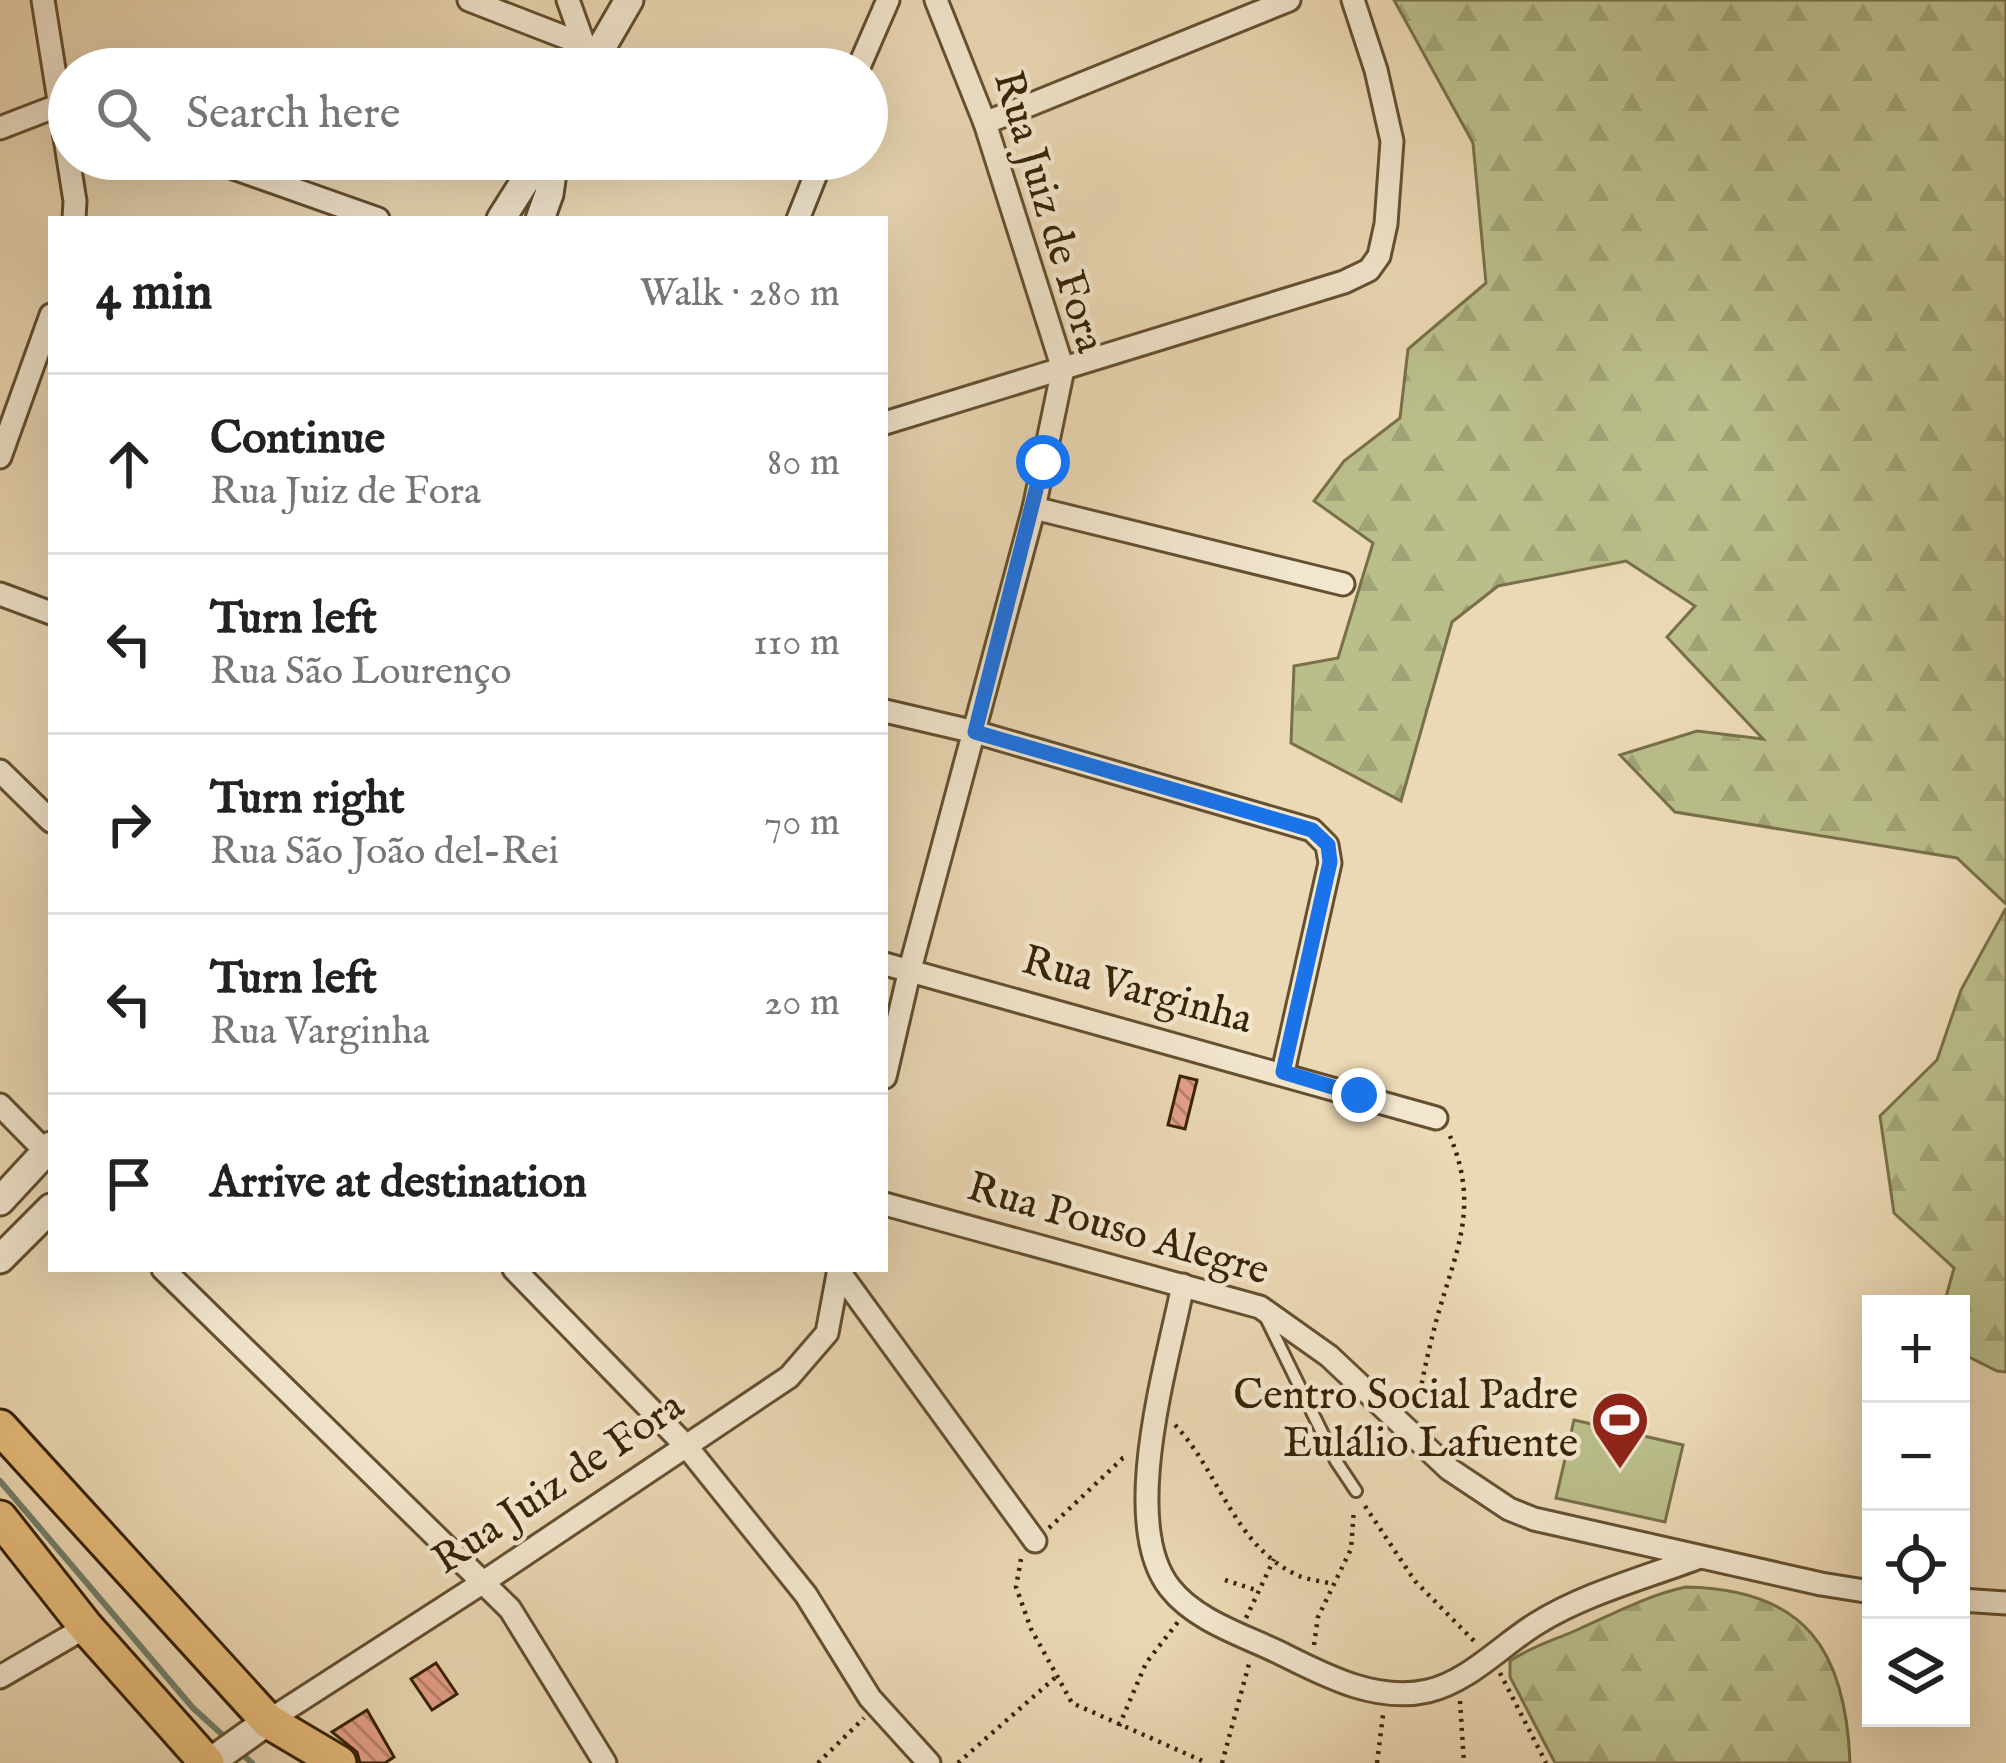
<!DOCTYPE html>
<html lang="en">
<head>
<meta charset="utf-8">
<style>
  :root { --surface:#fff; --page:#f2f2f2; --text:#222; --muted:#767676; --line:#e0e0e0 }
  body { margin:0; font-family:"IM FELL English",serif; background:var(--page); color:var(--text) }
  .controls { position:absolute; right:36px; bottom:36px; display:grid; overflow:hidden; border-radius:0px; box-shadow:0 12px 48px #0002 }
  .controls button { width:108px; height:108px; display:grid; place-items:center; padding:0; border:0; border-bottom:3px solid var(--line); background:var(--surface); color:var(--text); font:60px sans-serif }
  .stop { position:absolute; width:36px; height:36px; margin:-27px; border:9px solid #1a73e8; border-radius:50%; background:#fff }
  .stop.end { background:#1a73e8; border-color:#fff; box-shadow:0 3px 12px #0008 }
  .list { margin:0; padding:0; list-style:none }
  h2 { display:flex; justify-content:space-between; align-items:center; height:156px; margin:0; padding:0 48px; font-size:51px }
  h2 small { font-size:39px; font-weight:400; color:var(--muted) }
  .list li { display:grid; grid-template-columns:78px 1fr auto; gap:36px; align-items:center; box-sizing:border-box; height:180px; padding:0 48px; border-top:3px solid var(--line) }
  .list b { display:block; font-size:45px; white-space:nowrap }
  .list p { margin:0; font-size:39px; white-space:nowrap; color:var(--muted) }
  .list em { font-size:39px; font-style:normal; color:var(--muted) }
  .icon { flex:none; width:66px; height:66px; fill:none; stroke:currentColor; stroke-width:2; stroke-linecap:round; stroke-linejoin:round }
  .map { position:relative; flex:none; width:2006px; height:1763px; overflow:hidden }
  .search { position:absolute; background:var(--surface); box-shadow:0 12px 48px #0002; left:48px; top:48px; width:840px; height:132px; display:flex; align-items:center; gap:30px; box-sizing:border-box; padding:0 42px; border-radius:66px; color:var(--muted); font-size:45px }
  .panel { position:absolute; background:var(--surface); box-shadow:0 12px 48px #0002; left:48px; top:216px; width:840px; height:1056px; border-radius:0px }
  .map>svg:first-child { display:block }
</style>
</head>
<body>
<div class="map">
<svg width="2006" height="1763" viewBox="0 0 2006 1763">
  <defs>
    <pattern id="forest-firs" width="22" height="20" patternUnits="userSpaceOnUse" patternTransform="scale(3)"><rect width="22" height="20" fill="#babe8b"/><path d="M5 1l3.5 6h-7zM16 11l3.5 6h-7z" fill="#a0a376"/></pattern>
    <pattern id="building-back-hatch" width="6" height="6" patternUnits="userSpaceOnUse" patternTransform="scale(3)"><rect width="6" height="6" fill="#e5a08b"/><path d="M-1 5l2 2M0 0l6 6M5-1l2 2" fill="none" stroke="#ba826f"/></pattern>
  </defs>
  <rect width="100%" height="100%" fill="#ebd8b4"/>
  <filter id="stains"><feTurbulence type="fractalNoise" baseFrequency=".00167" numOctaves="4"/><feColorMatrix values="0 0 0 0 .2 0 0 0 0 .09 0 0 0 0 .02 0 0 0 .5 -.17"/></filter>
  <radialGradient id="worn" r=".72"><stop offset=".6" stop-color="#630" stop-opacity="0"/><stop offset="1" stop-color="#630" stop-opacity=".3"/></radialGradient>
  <polygon fill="#babe8b" stroke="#787048" stroke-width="3" points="1574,1420 1683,1445 1665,1522 1556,1498"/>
  <g fill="url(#forest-firs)" stroke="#787048" stroke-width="3">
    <polygon points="1394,0 2006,0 2006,904 1957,858 1675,812 1620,755 1697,731 1763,739 1667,637 1695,606 1626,561 1498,586 1452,622 1401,801 1291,743 1294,666 1338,658 1373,543 1314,501 1344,461 1400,418 1408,349 1486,283 1473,143"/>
    <polygon points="2006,908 2006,1372 1997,1371 1961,1353 1961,1304 1944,1304 1954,1268 1894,1213 1880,1116 1937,1060 1961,990"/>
    <path d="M 1686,1587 C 1806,1589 1846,1651 1850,1763 L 1555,1763 L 1510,1677 L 1510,1661 C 1532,1646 1555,1640 1579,1629 C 1615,1613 1648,1595 1686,1587 Z"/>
  </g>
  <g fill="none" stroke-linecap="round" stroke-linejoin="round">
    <g stroke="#717e6a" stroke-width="6">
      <polyline points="0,1481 193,1708 227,1739"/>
      <polyline points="241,1753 252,1763"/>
    </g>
  </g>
  <g fill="url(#building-back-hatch)" stroke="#372304" stroke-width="3">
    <polygon points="1180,1076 1197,1080 1185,1129 1168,1125"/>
    <polygon points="436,1663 457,1694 432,1710 411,1679"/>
    <polygon points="367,1710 394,1757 385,1763 360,1763 357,1752 332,1732"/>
  </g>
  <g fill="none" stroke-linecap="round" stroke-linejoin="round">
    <defs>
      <polyline id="service" points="1267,1320 1336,1461 1356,1491"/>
      <g id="minor">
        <polyline points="43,0 75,201 74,219"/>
        <polyline points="469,0 598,50"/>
        <polyline points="568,0 583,42"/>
        <polyline points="858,69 888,0"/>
        <polyline points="985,123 1289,0"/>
        <polyline points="0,128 57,106 67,109"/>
        <polyline points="208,159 378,219"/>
        <polyline points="798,219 822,159"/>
        <polyline points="885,423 1344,282 1369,270 1379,256 1386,224 1392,141 1376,70 1353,0"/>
        <polyline points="0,457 51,315"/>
        <polyline points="1034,508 1343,584"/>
        <polyline points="0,594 51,613"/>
        <polyline points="885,711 975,732 1312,830 1327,845 1330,863 1283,1072"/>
        <polyline points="0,771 51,821"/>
        <polyline points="885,964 1436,1118"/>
        <polyline points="885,1077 910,969 1034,508 1063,369 985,123 936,0"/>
        <polyline points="0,1105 51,1157"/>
        <polyline points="885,1204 1260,1307 1329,1356 1449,1469 1509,1509 1534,1519 1821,1584 1871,1592"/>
        <polyline points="163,1269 510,1609 605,1763"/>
        <polyline points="514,1269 687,1447 806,1595 870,1698 929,1763"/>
        <polyline points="840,1273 1035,1541"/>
        <path d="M 1183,1285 C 1168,1361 1118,1523 1170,1588 C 1196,1621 1243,1635 1280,1653 C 1324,1675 1376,1703 1428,1691 C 1468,1682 1502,1645 1536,1624 C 1584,1594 1644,1578 1697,1558"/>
        <polyline points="1961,1600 2006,1603"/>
        <polyline points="0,1677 86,1627"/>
        <polyline points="268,1721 482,1583 789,1377 827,1333 839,1269"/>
      </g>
      <g id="tertiary">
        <polyline points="589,69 629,0"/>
        <polyline points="501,219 539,159"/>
        <polyline points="540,219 549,194 554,159"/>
        <polyline points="0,1201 51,1146"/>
        <polyline points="0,1259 51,1208"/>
        <polyline points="209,1763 268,1721"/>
      </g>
      <g id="primary">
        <polyline points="0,1427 268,1721 339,1763"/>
        <polyline points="0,1518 86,1627 207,1763"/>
      </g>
    </defs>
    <use href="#service" stroke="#645030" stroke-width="16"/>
    <use href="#minor" stroke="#645030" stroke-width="27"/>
    <use href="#tertiary" stroke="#645030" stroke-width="33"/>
    <use href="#primary" stroke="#372304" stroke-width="39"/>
    <g stroke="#372304" stroke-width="4.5" stroke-dasharray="3 6" stroke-linecap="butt">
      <path d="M 1417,1410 C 1422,1379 1429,1348 1437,1318 C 1456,1250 1480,1208 1450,1136"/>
      <path d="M 1175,1425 C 1219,1471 1234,1546 1297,1575 C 1307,1580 1322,1581 1333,1584"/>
      <polyline points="1365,1506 1415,1581 1474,1641"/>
      <polyline points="1049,1528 1123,1458 1129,1457"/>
      <polyline points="1021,1559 1016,1587 1031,1629 1072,1703 1207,1763"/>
      <polyline points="1225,1580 1259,1591"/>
      <polyline points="1246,1618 1274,1559"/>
      <polyline points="1314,1645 1318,1617 1351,1549 1354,1509"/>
      <polyline points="1500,1673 1546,1763"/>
      <polyline points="1460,1701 1464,1763"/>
      <polyline points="1119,1726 1146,1663 1178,1622"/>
      <polyline points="818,1763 864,1718"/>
      <polyline points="958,1763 1057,1676"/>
      <polyline points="1222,1763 1249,1664"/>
      <polyline points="1377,1763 1383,1715"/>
    </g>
    <use href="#service" stroke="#f2e6ce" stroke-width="10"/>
    <use href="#minor" stroke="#f2e6ce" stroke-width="21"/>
    <use href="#tertiary" stroke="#f2e6ce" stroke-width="27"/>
    <use href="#primary" stroke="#e6bc7a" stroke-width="33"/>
  </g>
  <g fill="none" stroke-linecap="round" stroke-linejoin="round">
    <polyline stroke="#1a73e8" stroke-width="15" points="1043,462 975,732 1312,830 1328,845 1330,862 1283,1072 1359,1095"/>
  </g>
  <defs>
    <symbol id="stadium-pin" viewBox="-11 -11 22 30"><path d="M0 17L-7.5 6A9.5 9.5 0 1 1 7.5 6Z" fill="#8f2418" stroke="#f2e6ce"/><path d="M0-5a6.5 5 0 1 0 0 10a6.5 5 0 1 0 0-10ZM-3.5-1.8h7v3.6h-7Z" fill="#fff"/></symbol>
  </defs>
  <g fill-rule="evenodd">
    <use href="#stadium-pin" x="1587" y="1387" width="66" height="90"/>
  </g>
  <g text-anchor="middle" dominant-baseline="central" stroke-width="9" stroke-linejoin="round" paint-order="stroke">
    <g font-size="42" fill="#372304" stroke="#f2e6ce">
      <text transform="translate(1048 212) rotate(73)">Rua Juiz de Fora</text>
      <text transform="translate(1137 991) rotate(15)">Rua Varginha</text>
      <text transform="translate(1118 1230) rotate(16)">Rua Pouso Alegre</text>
      <text transform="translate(559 1484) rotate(-34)">Rua Juiz de Fora</text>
    </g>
    <g font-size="42" fill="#372304" stroke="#f2e6ce" text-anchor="end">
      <text x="1578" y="1396">Centro Social Padre<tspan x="1578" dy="48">Eulálio Lafuente</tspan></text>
    </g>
  </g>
  <rect width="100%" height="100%" filter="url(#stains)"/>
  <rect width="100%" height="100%" fill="url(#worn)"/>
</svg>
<div class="controls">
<button>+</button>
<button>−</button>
<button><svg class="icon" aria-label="locate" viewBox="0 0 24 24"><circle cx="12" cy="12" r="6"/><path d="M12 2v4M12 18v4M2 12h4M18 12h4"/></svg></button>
<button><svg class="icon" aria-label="layers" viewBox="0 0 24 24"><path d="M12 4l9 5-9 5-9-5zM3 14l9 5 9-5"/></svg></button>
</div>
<div class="stop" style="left:1043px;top:462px"></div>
<div class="stop end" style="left:1359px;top:1095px"></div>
<div class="search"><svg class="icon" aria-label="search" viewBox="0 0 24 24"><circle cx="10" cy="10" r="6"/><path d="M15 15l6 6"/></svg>Search here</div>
<section class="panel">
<h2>4 min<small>Walk · 280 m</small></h2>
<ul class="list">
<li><svg class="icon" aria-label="ahead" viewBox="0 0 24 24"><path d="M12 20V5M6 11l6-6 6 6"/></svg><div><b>Continue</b><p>Rua Juiz de Fora</p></div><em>80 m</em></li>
<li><svg class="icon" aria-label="left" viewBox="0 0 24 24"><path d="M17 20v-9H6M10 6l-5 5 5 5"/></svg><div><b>Turn left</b><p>Rua São Lourenço</p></div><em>110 m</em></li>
<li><svg class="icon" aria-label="right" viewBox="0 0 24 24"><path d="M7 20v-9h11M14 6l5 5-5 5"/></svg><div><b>Turn right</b><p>Rua São João del-Rei</p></div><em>70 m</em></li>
<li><svg class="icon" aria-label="left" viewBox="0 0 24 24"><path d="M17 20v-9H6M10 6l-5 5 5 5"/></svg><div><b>Turn left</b><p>Rua Varginha</p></div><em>20 m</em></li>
<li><svg class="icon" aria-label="arrive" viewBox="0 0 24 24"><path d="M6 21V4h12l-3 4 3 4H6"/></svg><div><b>Arrive at destination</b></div></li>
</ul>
</section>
</div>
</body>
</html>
